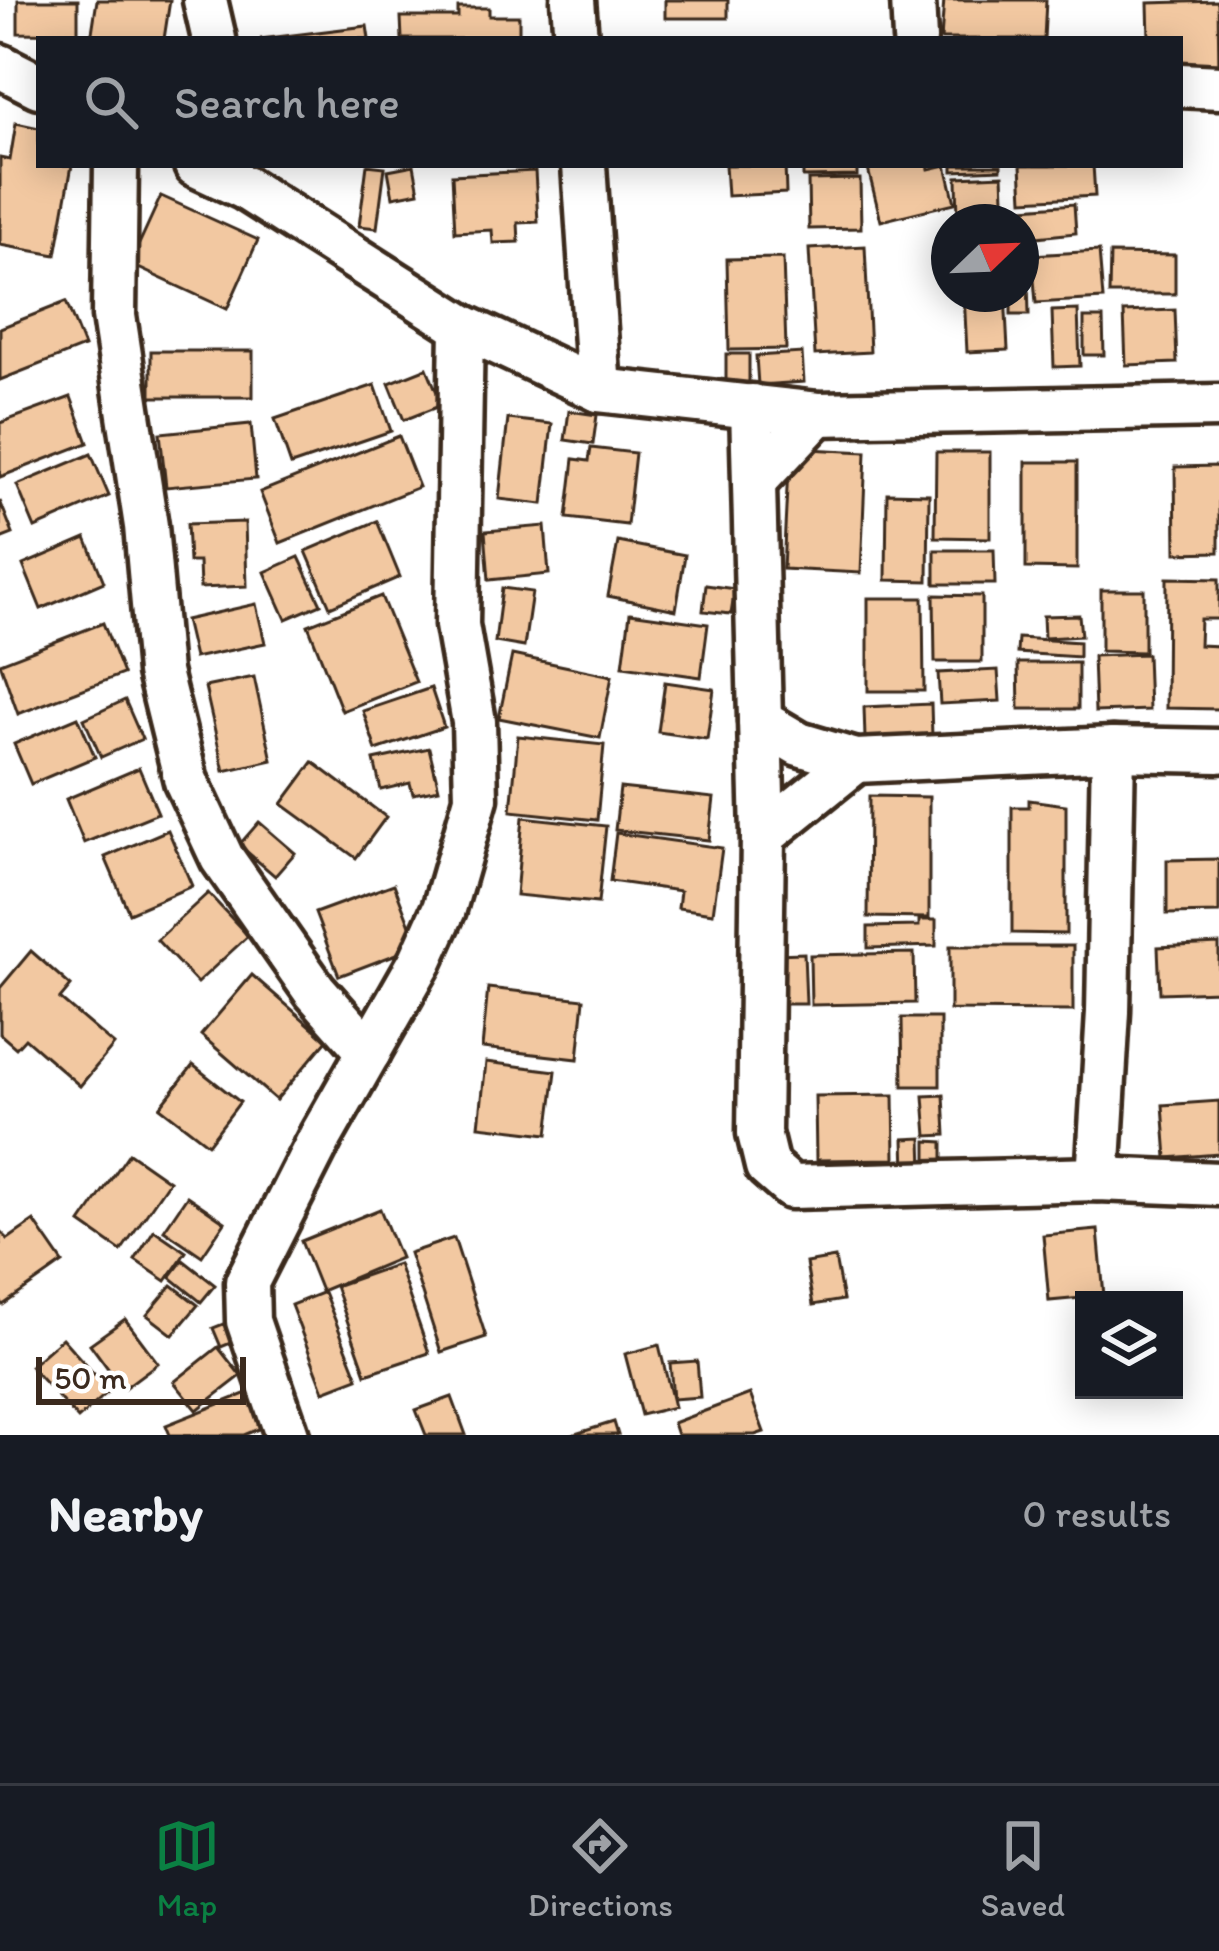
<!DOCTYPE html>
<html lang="en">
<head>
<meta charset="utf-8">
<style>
  :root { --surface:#171b24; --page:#20242c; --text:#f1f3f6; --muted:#9ea1a6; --line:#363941; --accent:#0b8043 }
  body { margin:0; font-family:Itim,sans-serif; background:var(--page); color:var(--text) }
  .controls { position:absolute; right:36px; bottom:36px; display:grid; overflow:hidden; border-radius:0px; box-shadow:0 6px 30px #0003 }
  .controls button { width:108px; height:108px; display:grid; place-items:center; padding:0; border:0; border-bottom:3px solid var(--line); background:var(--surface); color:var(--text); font:60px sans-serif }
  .compass { position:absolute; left:931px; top:204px; width:108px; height:108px; border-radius:50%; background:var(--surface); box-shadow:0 6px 30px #0003; rotate:67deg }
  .scale { position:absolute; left:36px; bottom:30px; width:210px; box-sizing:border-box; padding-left:12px; border:6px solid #3b2a1e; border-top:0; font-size:33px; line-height:42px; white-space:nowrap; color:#3b2a1e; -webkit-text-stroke:9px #fff; paint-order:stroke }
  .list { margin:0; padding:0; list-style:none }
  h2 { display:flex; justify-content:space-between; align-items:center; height:156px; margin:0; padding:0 48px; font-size:51px }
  h2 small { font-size:39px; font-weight:400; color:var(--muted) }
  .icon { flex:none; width:66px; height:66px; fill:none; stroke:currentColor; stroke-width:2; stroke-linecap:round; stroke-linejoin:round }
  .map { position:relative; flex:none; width:1219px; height:1435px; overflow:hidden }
  .search { position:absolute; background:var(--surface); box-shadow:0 6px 30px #0003; left:36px; right:36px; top:36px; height:132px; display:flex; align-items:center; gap:30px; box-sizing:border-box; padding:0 42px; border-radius:0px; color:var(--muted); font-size:45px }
  .sheet { height:348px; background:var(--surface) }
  nav { display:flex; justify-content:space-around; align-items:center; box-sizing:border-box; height:168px; border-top:3px solid var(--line); background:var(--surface); font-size:33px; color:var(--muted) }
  nav a { display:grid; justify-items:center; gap:6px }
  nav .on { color:var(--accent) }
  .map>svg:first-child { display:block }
</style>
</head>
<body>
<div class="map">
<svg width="1219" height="1435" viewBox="0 0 1219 1435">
  <rect width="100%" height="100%" fill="#fff"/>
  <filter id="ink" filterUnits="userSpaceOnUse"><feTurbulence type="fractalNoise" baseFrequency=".00833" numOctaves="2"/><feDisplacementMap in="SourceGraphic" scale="24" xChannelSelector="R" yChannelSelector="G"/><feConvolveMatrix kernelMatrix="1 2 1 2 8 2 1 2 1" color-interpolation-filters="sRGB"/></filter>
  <g filter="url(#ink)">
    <g fill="#f2c8a1" stroke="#3b2a1e" stroke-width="3">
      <polygon points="18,0 78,0 78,34 18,33"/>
      <polygon points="97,0 170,0 164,39 91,39"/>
      <rect x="665" y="0" width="63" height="18"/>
      <polygon points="944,0 1046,0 1044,39 941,39"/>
      <polygon points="1218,1 1219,74 1180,74 1180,39 1149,39 1148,3"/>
      <polygon points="458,8 489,8 489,16 519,16 519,39 402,39 401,17 458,17"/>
      <polygon points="367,26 369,39 260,39"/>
      <polygon points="16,123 39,128 39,165 72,165 56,255 0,245 0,158 10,160"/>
      <polygon points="367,165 385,167 377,228 359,226"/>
      <polygon points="414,165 419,192 393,197 388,170"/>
      <polygon points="725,165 785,165 786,193 727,196"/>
      <polygon points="803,165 857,165 857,176 803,177"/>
      <polygon points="867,165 928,165 929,169 946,165 955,203 881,221"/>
      <polygon points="953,165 1001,165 1001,169 953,171"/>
      <polygon points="1021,165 1093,165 1095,196 1023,200"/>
      <polygon points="535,171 538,222 518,223 519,242 493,243 492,230 455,232 452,175"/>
      <polygon points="1003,175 1005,222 958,222 957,177"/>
      <polygon points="860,179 861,228 809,229 808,180"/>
      <polygon points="161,196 258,240 227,309 130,264"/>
      <polygon points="1074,204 1076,233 1026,238 1024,208"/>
      <polygon points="865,246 870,352 815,355 809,249"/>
      <polygon points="1021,246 1027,246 1029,315 1011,315 1011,294 1021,294"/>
      <polygon points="1099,251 1103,299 1036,303 1032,255"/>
      <polygon points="1110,254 1175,255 1175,294 1109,294"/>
      <polygon points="783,258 786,349 729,350 727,259"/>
      <polygon points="964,294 1005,294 1008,350 967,352"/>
      <polygon points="66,302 84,347 0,380 0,328"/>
      <polygon points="1078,310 1080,366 1054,367 1052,311"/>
      <polygon points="1175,310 1177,363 1126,365 1124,312"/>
      <polygon points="1084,318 1103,318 1104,355 1084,355"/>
      <rect x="151" y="351" width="102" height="46"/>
      <polygon points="802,353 804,382 758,385 756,356"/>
      <rect x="726" y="354" width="23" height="31"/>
      <polygon points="427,368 442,405 404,420 389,383"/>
      <polygon points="375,385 391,431 291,465 275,419"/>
      <polygon points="71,397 88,443 0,477 0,423"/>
      <polygon points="569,411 597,415 593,444 565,440"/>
      <polygon points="508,419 552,424 543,504 499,499"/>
      <polygon points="251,424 256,479 166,487 160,433"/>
      <polygon points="399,436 419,487 280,543 260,492"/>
      <polygon points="591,448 635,453 627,525 567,518 574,459 589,461"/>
      <polygon points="789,448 866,452 861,573 783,569"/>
      <polygon points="936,452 990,452 990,538 935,537"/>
      <polygon points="91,454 109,496 35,528 17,485"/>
      <polygon points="1026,462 1077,462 1077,569 1026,568"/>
      <polygon points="1219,466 1219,552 1176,553 1175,467"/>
      <polygon points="887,493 929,494 928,581 886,580"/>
      <polygon points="0,501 13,534 0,539"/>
      <polygon points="377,521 400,577 330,607 306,551"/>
      <polygon points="245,522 247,586 200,588 199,562 189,562 187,524"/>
      <polygon points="545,526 549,574 489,580 485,531"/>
      <polygon points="86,538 104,582 41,609 23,565"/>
      <polygon points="618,542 685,555 676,610 608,596"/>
      <polygon points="935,550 994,550 995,584 935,584"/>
      <polygon points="299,557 321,604 286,619 265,572"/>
      <polygon points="1167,578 1219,579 1219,619 1200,619 1199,645 1219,646 1219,709 1166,708"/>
      <polygon points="706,585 735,589 731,614 703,611"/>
      <polygon points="502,588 532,592 524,647 495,642"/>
      <polygon points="1101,590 1144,590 1144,652 1101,651"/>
      <polygon points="934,595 982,596 982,662 935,662"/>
      <polygon points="381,596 416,682 342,711 308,625"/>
      <polygon points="868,598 923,598 924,691 868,691"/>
      <polygon points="256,604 265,643 194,658 185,620"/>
      <polygon points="630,613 708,624 701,677 623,666"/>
      <polygon points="1079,615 1081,636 1044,638 1043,616"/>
      <polygon points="103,623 123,674 18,714 0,663"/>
      <polygon points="1018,638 1079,642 1079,657 1017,653"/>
      <polygon points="1147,654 1149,710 1095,712 1093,656"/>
      <polygon points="512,655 612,676 600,738 499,718"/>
      <polygon points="1018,663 1078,663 1078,709 1019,709"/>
      <polygon points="998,670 1000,701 940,704 938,673"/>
      <polygon points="254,677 272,760 224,771 205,687"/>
      <polygon points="665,682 714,689 707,739 658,732"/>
      <polygon points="431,688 444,727 376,750 363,711"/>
      <polygon points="125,700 142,739 101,757 84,719"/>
      <polygon points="931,704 932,737 865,739 864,707"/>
      <polygon points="78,717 95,757 31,784 14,744"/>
      <polygon points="518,736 604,745 597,820 511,811"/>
      <polygon points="429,748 439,789 413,794 410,783 381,790 374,760"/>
      <polygon points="313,762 386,817 356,858 282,804"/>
      <polygon points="139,768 158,813 84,843 66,799"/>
      <polygon points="620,788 714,798 709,840 615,830"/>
      <polygon points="869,796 929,797 929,918 868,917"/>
      <polygon points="1029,800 1066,805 1066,934 1012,933 1012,807 1029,807"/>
      <polygon points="523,817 606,826 598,903 516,895"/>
      <polygon points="259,822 295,853 275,876 239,845"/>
      <polygon points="168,830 192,886 129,913 105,857"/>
      <polygon points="616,833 722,848 713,913 678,908 680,891 610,881"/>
      <polygon points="1219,859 1219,913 1167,914 1167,860"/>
      <polygon points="394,884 418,946 339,976 315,913"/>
      <polygon points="208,893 248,936 197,983 157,940"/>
      <polygon points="919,920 936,920 936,946 868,948 868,927 919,926"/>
      <polygon points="1219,944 1219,991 1160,993 1158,947"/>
      <polygon points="950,946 1073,946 1073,1011 950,1010"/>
      <polygon points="31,951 71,986 60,999 114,1045 80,1086 25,1038 16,1048 0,1034 0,988"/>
      <polygon points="804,953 806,1004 776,1004 774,954"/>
      <polygon points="914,953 915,1003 811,1005 810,955"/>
      <polygon points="252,975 327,1040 276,1100 201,1035"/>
      <polygon points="488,988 584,999 578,1059 482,1048"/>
      <polygon points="902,1018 940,1018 940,1086 903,1086"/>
      <polygon points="486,1062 556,1071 548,1134 479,1126"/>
      <polygon points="193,1065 240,1102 208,1144 160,1107"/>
      <polygon points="894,1095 895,1159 816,1160 815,1096"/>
      <polygon points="944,1095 946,1135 927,1136 924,1096"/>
      <polygon points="1219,1101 1219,1154 1167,1158 1163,1105"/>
      <polygon points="922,1138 923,1170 905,1171 904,1139"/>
      <polygon points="927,1141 943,1142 943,1168 927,1168"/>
      <polygon points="129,1153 169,1181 121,1251 81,1223"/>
      <polygon points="187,1196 225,1222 202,1256 164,1230"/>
      <polygon points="380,1209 400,1258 321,1291 301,1241"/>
      <polygon points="34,1221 63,1263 3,1305 0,1301 0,1231 8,1239"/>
      <polygon points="154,1230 186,1252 166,1281 135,1260"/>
      <polygon points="1098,1230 1104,1296 1049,1301 1043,1235"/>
      <polygon points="454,1238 486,1337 441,1352 409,1253"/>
      <polygon points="835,1258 843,1300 813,1305 806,1263"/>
      <polygon points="183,1260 215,1285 201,1302 170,1277"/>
      <polygon points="398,1264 429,1353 366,1374 335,1286"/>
      <polygon points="172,1285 198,1305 173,1335 147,1315"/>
      <polygon points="324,1292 358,1378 324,1391 291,1305"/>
      <polygon points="125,1319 158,1363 123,1389 90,1344"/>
      <polygon points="231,1321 238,1340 221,1347 213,1328"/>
      <polygon points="62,1338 109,1391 78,1419 30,1366"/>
      <polygon points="659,1345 674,1407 641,1415 625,1354"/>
      <polygon points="218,1347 241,1376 197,1410 174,1382"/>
      <polygon points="697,1361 700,1397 673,1399 670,1363"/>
      <polygon points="252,1391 266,1426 244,1435 170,1435 166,1425"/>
      <polygon points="750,1394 764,1432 755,1435 677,1435 673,1423"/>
      <polygon points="452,1397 466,1435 426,1435 416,1410"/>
      <polygon points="614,1422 618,1435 572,1435"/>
    </g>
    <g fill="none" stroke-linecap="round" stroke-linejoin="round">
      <defs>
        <g id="minor">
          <polyline points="205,0 214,39"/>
          <polyline points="573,0 576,39"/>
          <polyline points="913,0 915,39"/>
          <polyline points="0,66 39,86"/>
          <polyline points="1180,85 1219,87"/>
          <polyline points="116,165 114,316 146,526 159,672 186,781 222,858 315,991 369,1052"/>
          <polyline points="196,165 245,188 462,326 599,390 818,414 1219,406"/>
          <polyline points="584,165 599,390"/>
          <polyline points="752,406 763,836 759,1133 767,1166 791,1187 1098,1179 1219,1184"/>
          <polyline points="755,481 818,414"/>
          <polyline points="760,721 799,744 856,761 1113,749 1219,751"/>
          <polyline points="763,836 856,761"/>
          <polyline points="1098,1179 1108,1012 1113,749"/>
          <polyline points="287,1435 248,1321 247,1282 321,1136 421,960 444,909 476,798 474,722 457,625 462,326"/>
        </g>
      </defs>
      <use href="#minor" stroke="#3b2a1e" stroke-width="51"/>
      <use href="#minor" stroke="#fff" stroke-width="42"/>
    </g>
  </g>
</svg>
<div class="controls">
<button><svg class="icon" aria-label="layers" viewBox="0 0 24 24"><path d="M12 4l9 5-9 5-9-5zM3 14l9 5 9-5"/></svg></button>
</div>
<svg class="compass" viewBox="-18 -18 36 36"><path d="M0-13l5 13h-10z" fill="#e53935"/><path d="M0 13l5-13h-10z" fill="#9ea1a6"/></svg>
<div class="scale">50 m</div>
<div class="search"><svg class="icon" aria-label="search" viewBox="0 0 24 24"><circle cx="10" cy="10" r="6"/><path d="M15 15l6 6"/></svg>Search here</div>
</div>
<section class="sheet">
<h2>Nearby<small>0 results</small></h2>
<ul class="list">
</ul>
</section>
<nav>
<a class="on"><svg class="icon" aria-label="map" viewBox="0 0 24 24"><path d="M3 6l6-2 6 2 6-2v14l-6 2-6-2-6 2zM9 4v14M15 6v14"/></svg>Map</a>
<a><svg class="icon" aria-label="directions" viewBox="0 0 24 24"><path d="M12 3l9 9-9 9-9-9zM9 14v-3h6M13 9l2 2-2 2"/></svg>Directions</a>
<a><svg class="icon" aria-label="saved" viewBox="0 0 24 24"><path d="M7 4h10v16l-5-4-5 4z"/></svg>Saved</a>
</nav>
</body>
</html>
